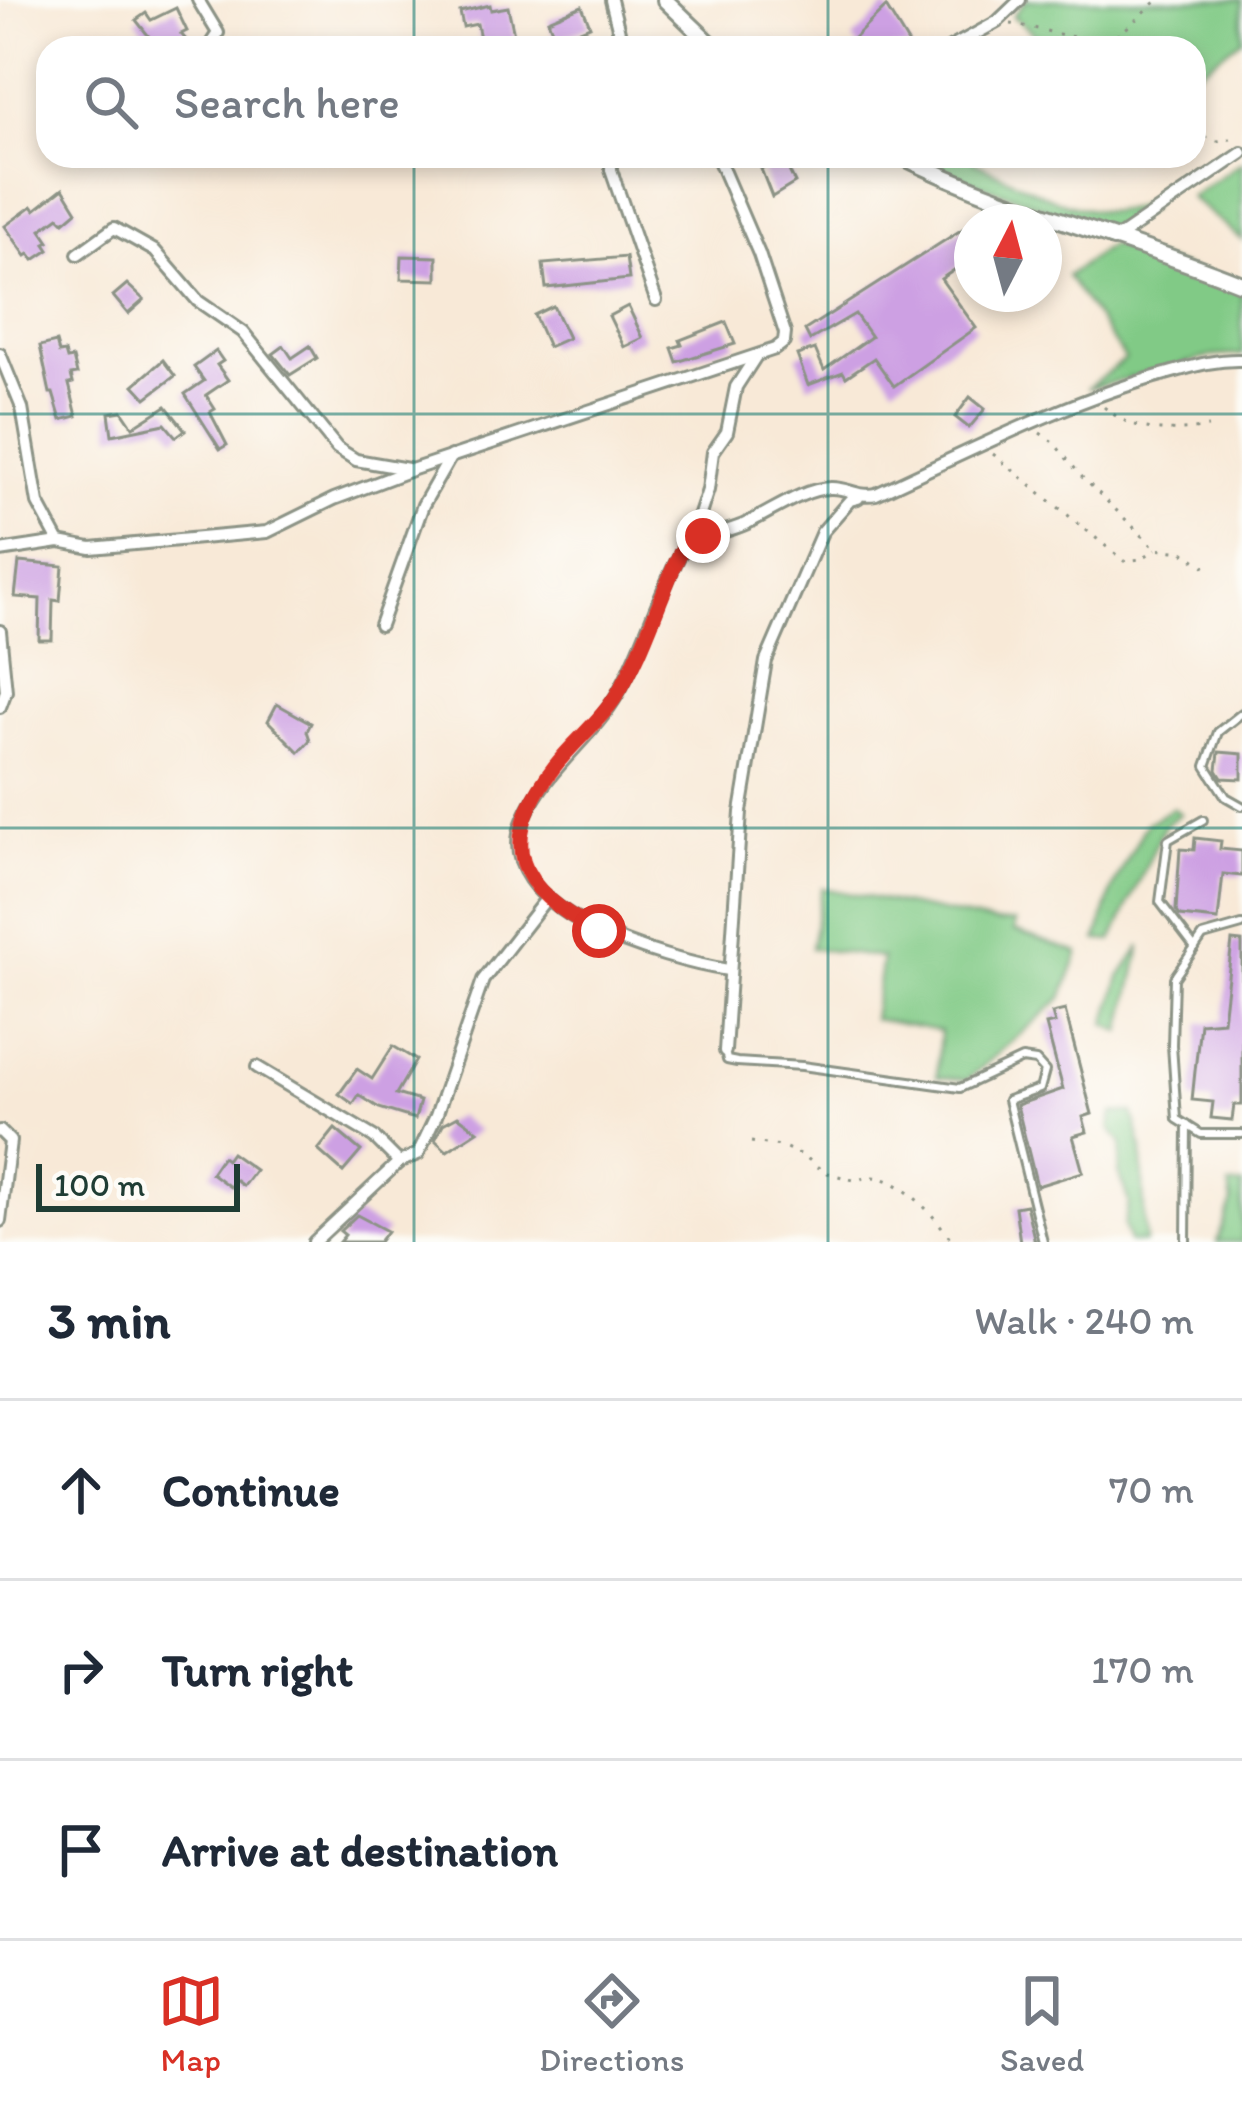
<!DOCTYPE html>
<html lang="en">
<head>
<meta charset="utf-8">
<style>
  :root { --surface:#fff; --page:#f6f6f7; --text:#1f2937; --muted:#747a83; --line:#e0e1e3; --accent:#d93025 }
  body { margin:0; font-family:Itim,sans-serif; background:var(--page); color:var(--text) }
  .compass { position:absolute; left:954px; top:204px; width:108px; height:108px; border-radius:50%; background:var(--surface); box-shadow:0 6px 18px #0003; rotate:6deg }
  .scale { position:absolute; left:36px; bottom:30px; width:204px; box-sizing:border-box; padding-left:12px; border:6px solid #1f3d34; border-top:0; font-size:33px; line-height:42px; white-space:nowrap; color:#1f3d34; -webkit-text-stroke:9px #fdfcf7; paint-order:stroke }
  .stop { position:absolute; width:36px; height:36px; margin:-27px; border:9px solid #d93025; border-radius:50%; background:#fff }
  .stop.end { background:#d93025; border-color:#fff; box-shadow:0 3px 12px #0008 }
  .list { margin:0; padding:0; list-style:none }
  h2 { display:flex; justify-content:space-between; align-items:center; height:156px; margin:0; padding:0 48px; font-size:51px }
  h2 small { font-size:39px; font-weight:400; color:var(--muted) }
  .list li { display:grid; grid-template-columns:78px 1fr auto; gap:36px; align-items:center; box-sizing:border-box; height:180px; padding:0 48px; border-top:3px solid var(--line) }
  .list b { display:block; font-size:45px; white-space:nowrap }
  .list em { font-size:39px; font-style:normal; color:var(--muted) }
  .icon { flex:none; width:66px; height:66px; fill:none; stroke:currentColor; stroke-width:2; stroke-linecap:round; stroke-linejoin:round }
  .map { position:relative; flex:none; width:1242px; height:1242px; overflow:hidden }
  .search { position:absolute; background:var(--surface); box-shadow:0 6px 18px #0003; left:36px; right:36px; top:36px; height:132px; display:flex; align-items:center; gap:30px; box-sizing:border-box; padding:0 42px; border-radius:36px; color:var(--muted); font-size:45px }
  .sheet { height:696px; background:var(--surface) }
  nav { display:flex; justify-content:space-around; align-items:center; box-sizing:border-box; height:168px; border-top:3px solid var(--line); background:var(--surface); font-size:33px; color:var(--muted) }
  nav a { display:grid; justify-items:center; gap:6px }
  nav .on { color:var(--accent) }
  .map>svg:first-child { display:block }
</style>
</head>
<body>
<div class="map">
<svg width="1242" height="1242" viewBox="0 0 1242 1242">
  <rect width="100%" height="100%" fill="#fdfcf7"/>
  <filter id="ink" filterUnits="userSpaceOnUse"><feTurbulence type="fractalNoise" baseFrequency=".00833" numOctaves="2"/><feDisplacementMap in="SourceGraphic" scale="24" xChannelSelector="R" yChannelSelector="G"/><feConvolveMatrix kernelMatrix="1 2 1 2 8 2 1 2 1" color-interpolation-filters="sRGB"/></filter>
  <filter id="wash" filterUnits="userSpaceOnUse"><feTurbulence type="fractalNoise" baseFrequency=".004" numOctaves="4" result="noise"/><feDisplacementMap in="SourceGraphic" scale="48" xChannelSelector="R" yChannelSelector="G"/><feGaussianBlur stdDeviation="2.7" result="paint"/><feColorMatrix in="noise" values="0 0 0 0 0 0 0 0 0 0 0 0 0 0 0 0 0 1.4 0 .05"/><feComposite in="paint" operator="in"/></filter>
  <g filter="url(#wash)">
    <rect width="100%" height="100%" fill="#f8e9d7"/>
    <g fill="#81ca86" stroke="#50845d" stroke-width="3">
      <polygon points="1026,0 1242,0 1242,39 1194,74 1194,48 1051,48 1013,16"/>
      <path d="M 918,156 L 974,156 L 974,162 C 1023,183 1095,231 1144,203 L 1150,209 L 1119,226 L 1104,229 L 960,177 Z"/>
      <polygon points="1242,162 1242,240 1190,197"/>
      <polygon points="1110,245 1186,268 1242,293 1242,355 1213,356 1087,389 1125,359 1067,276"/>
      <polygon points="1173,808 1180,814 1165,825 1112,941 1097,940 1113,887 1146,824"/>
      <polygon points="822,888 996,923 1015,922 1014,931 1079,953 1062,998 967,1080 937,1077 940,1031 873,1019 882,958 811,948"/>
      <polygon points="1141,946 1122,1032 1106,1024 1120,977"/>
      <polygon points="1113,1113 1133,1113 1142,1147 1145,1242 1129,1242 1124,1225 1129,1203 1119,1173 1122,1144 1110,1128"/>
      <polygon points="1242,1185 1242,1242 1217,1242 1232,1202 1229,1186"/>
    </g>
    <g id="blocks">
      <g fill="#cda0e3">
        <polygon points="490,5 491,10 508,7 517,48 482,48 477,24 463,27 460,12"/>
        <polygon points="582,6 590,26 556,40 548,20"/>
        <polygon points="886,7 911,48 859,48 853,39"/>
        <polygon points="176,8 187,31 181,34 189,43 183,48 158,48 136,20 146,13 151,20"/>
        <polygon points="768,156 782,156 795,183 772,197 761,169 764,167 760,160"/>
        <polygon points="63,188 77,211 64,222 59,217 41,230 49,242 45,244 49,250 34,260 29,254 26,256 5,226 32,206 35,210"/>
        <polygon points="972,223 972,258 941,279 976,328 894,386 874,358 846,377 843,372 808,385 797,355 815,349 824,370 871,337 855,314 810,340 805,330"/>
        <polygon points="402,256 437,257 437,280 401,279"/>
        <polygon points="626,257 629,279 546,288 543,264"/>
        <polygon points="127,284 144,300 128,314 113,296"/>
        <polygon points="553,306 568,338 548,347 534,315"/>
        <polygon points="628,306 643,338 624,347 609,316"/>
        <polygon points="726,322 735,344 677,362 672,348 682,345 680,340"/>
        <polygon points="56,342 59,353 65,352 67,359 73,358 77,374 71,375 73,383 69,384 77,416 61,420 53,393 50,393 40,346"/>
        <polygon points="284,346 292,358 310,346 317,358 290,375 273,354"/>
        <polygon points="216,351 223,361 217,365 228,380 206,395 215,409 210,412 227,445 220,449 185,394 204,381 194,367"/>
        <polygon points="163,360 175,376 146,398 134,385"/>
        <polygon points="970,397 985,409 969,428 955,417"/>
        <polygon points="166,406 185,430 176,437 165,424 112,435 109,413 122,411 133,427"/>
        <polygon points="19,562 63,566 60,601 53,600 52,640 39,640 40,599 15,597"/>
        <polygon points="277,704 311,723 307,731 310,740 299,752 268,721"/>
        <polygon points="1219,752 1242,754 1242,779 1222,778 1217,770"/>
        <polygon points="1195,838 1221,841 1220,849 1242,851 1242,876 1223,874 1218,920 1180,916 1176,910 1180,849 1194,850"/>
        <polygon points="1232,941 1242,942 1242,1105 1234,1105 1232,1120 1211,1118 1213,1102 1192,1100 1200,1023 1223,1021"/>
        <polygon points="1065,1010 1092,1114 1083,1117 1087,1132 1073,1136 1083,1172 1037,1186 1017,1105 1063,1089 1046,1025 1055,1023 1052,1013"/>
        <polygon points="393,1046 416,1060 396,1094 420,1101 415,1119 379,1108 359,1095 353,1104 339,1094 357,1069 372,1079"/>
        <polygon points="458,1116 478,1131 447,1151 435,1140 443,1124"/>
        <polygon points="335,1129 361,1151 343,1172 318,1150"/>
        <polygon points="231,1153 255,1170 243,1186 235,1180 230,1187 211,1173 222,1157 226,1160"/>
        <polygon points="1026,1205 1035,1242 1020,1242 1015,1207"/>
        <polygon points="357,1215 387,1231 379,1242 339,1242 345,1235 340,1231"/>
      </g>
    </g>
  </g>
  <g filter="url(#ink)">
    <use href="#blocks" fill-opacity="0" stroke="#8c9386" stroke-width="3"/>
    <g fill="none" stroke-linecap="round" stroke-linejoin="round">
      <defs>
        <g id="service">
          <polyline points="1242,713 1218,732 1206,766 1226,797 1242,806"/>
          <polyline points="1242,925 1203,936 1174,978 1172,1045 1177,1119 1201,1134 1242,1134"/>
          <polyline points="1195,948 1160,902 1168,840 1203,820"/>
          <polyline points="725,1051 727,1060 737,1062 802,1066 960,1088 1022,1059 1036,1061 1045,1071 1040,1089 1008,1100 1043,1242"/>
          <polyline points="1186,1242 1187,1125"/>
        </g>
        <g id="minor">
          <polyline points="198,0 218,33 208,48"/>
          <polyline points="611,0 623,48"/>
          <polyline points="950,48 997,22 1020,0"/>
          <polyline points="611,156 611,170 656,300"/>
          <polyline points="1113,241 1242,153"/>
          <polyline points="78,254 114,228 155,251 198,301 243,332 337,448 356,460 408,469"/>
          <polyline points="0,354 22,408 38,503 59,542"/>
          <polyline points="691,542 708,490 713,452 727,432 736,387 756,356"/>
          <polyline points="0,551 59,542 91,548 267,532 334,499 411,470 775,349 784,342 785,333 759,254 720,163 721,156"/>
          <polyline points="380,625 423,505 451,456"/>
          <polyline points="0,631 6,691 0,707"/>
          <path d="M 728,970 C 668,961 483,910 524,818 C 548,765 592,739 618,693 C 644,647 657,595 683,549 C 701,534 722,534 743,525 C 769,514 801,489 830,488 C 847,487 858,498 876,494 C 972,450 1066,401 1169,373 C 1194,366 1216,359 1242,360"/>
          <polyline points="725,1051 741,812 766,661 822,532 850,500 858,498"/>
          <polyline points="257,1067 374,1137 399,1162"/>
          <polyline points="0,1131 10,1141 0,1221"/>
          <polyline points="314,1242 399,1162 418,1154 436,1116 483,980 546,899"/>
        </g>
        <g id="tertiary">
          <polyline points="665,0 715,48"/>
          <path d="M 901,156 C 1010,211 1129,238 1242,284"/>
        </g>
      </defs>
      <use href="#service" stroke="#8c9386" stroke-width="12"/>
      <use href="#minor" stroke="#8c9386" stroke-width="16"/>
      <use href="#tertiary" stroke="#8c9386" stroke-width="20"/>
      <g stroke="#8c9386" stroke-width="3" stroke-dasharray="3 9" stroke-linecap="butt">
        <path d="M 1011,24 C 1035,26 1098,48 1114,37 C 1131,27 1143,11 1159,0"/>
        <polyline points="1194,133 1217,141 1231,139"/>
        <path d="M 1104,407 C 1133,433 1171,433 1208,427"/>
        <polyline points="1040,433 1053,442 1082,477 1156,549 1183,552 1206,567"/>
        <polyline points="993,454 1124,561 1141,559 1156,549"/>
        <path d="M 751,1142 L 781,1146 L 803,1155 L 824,1172 L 857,1181 C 890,1162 936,1217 953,1242"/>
      </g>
      <use href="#service" stroke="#fff" stroke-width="6"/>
      <use href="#minor" stroke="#fff" stroke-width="10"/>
      <use href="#tertiary" stroke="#fff" stroke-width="14"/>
    </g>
  </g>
  <g fill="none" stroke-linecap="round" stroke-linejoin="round" filter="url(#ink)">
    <path stroke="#d93025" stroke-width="15" d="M 599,931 C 516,890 495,843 555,766 C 574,741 599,723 616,696 C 641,657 657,606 676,562 L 682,549 L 703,536"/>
  </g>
  <path fill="none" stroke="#0f766e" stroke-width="3" stroke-opacity="0.55" d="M 414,0 L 414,48M 828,0 L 828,48M 414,156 L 414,1242M 828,156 L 828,1242M 0,414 L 1242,414M 0,828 L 1242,828"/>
</svg>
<svg class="compass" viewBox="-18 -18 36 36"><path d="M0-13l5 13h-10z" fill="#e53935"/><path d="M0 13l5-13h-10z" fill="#747a83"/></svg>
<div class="scale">100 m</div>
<div class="stop" style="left:599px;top:931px"></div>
<div class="stop end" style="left:703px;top:536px"></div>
<div class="search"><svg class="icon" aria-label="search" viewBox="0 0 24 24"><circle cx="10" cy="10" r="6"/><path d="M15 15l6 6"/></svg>Search here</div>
</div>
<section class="sheet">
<h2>3 min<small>Walk · 240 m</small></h2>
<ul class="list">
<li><svg class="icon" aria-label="ahead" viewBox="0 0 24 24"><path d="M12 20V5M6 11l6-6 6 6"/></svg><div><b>Continue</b></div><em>70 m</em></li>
<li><svg class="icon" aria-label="right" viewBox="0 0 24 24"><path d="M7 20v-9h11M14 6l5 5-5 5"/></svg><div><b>Turn right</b></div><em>170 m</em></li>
<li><svg class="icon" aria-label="arrive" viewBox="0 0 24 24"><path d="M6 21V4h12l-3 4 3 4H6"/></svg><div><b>Arrive at destination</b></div></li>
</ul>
</section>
<nav>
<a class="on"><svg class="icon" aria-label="map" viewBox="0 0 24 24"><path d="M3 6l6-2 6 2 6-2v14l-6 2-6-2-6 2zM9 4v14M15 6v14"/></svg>Map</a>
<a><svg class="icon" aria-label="directions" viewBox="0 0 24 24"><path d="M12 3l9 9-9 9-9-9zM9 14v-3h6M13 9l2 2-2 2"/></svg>Directions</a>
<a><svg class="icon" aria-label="saved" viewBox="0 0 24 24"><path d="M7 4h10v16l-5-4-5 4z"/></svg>Saved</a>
</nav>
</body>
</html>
